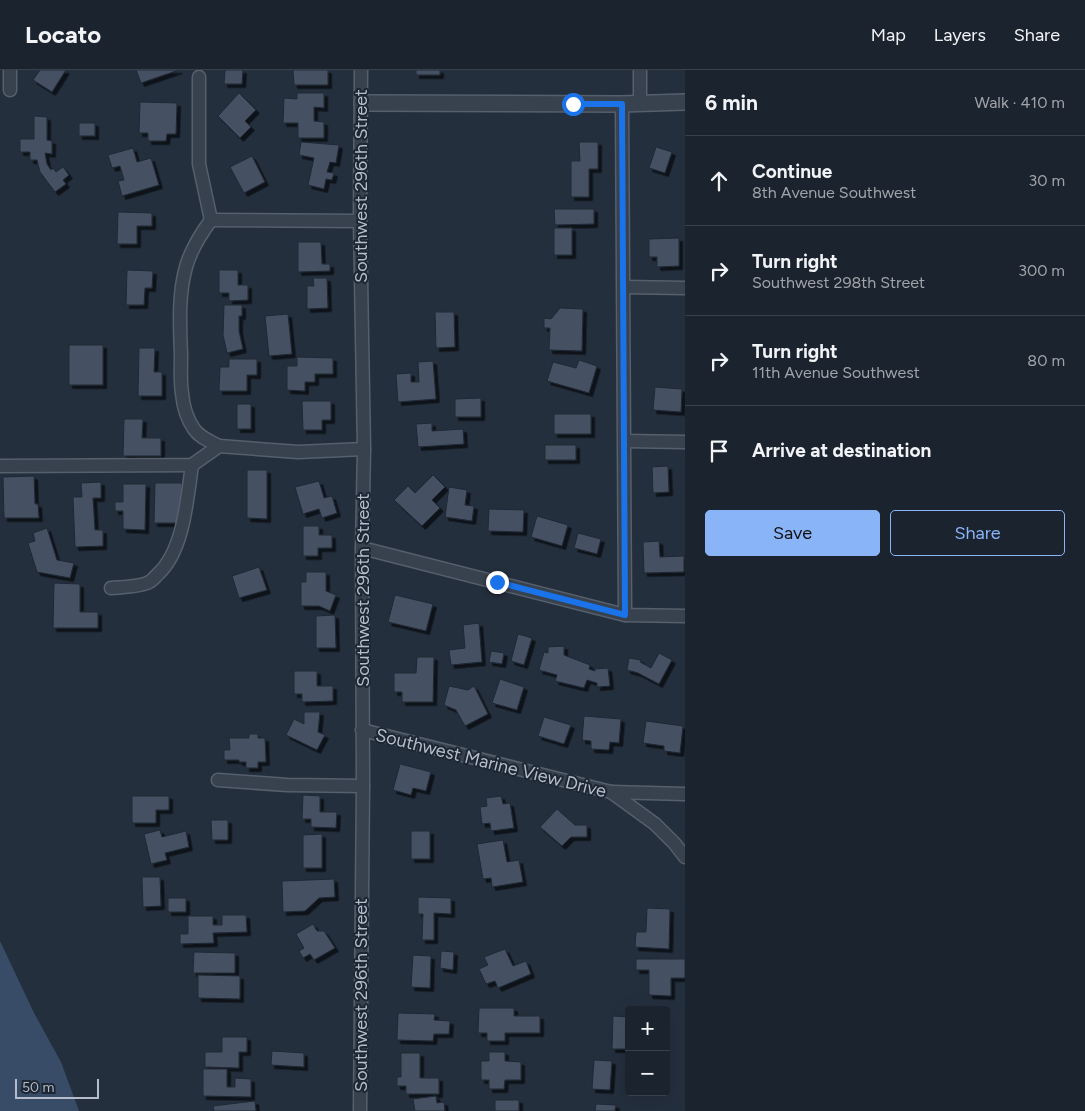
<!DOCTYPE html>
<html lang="en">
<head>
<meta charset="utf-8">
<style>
  :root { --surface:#1b232e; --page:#282f3a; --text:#f1f3f6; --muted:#a0a4aa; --line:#39404a; --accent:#8ab4f8 }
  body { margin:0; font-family:Figtree,sans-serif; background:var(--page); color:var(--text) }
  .controls { position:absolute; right:15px; bottom:15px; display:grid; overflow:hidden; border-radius:5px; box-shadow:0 5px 20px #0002 }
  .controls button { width:45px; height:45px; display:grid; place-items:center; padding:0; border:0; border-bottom:1px solid var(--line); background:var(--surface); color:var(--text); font:25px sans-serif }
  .scale { position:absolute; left:15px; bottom:12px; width:84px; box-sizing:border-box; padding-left:5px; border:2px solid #b4bcc9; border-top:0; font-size:14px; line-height:18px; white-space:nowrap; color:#b4bcc9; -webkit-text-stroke:4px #1d2633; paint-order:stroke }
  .stop { position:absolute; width:15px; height:15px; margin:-11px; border:4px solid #1a73e8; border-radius:50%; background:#fff }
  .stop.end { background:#1a73e8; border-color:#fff; box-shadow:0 1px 5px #0008 }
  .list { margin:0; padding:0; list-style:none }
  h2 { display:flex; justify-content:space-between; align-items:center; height:65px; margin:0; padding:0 20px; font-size:21px }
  h2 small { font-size:16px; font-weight:400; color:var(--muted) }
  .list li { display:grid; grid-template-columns:32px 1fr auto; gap:15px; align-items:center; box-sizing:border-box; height:90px; padding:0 20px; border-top:1px solid var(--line) }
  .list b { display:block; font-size:19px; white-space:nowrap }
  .list p { margin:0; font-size:16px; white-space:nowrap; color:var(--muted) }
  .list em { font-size:16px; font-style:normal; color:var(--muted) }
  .actions { display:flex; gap:10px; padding:15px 20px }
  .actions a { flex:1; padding:11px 0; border:1px solid var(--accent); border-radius:5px; text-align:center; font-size:18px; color:var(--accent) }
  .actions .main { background:var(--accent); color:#111 }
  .icon { flex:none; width:28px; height:28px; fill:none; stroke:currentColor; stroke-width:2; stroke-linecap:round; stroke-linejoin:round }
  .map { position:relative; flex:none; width:685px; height:1041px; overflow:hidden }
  header { display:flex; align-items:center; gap:30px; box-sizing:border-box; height:70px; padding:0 25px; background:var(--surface); border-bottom:1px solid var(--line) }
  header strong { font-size:24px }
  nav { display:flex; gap:28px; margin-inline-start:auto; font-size:18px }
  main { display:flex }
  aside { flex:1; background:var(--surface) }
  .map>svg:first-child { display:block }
</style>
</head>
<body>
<header>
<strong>Locato</strong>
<nav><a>Map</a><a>Layers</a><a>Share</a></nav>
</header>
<main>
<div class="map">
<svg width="685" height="1041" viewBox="0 0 685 1041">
  <defs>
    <filter id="shadow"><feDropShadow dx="3.5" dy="3.5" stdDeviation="0" flood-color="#0009"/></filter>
  </defs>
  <rect width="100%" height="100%" fill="#242f3e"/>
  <polygon fill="#394c67" points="0,871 34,943 61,992 79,1041 0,1041"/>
  <g fill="#455162" stroke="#1f2835" filter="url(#shadow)">
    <polygon points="40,0 66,0 52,22 33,10"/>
    <polygon points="136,0 179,0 141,13"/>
    <polygon points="225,0 243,0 242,14 224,14"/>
    <polygon points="293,0 328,0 328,15 294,15"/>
    <rect x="416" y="0" width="24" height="5"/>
    <polygon points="239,23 256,40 245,51 251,57 240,68 218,46"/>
    <polygon points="297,23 324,23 324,38 314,37 314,51 324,52 324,68 298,68 298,53 283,53 284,28 297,29"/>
    <polygon points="140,32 177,33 176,64 167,64 166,71 148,71 148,63 139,63"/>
    <polygon points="34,46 47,47 47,70 52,71 52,84 45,83 47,94 51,100 53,98 56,102 63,97 69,105 63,110 66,114 55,122 40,102 37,90 30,90 30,82 20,82 20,69 34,69"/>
    <rect x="79" y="53" width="16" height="13"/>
    <polygon points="301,72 339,75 336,93 330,92 327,102 334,103 332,110 326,109 324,119 308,115 314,88 299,85"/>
    <polygon points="579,72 598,72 598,99 589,99 589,127 571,127 571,91 580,91"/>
    <polygon points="656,77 672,82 665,103 649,98"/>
    <polygon points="133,78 137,92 151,88 159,115 122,126 118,111 124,110 120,96 112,98 108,85"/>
    <polygon points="252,86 265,112 244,123 230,97"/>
    <polygon points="554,139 594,139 594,154 555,155"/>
    <polygon points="118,142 152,143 152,156 137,156 137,174 117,174"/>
    <rect x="554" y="158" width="18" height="27"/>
    <polygon points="679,168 679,196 657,197 657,187 649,187 649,169"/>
    <polygon points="298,172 321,172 322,194 330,194 330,201 298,202"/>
    <polygon points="127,200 153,201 152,218 145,218 144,235 126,235"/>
    <polygon points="219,200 238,200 238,215 248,215 248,230 229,231 229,223 219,223"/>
    <polygon points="313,208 327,208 328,238 307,239 307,216 314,216"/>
    <polygon points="224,235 242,235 242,246 239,246 239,261 243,279 227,283 223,265"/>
    <polygon points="560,238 583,239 582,281 549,280 550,258 544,258 544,248 551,249"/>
    <polygon points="435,242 454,242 455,277 436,278"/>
    <polygon points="288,244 292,284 269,286 265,246"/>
    <rect x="69" y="275" width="34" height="40"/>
    <polygon points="139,278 155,278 154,302 162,302 162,326 138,326"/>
    <polygon points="297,287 333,288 333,304 315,304 315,312 305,312 305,321 287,320 287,296 297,296"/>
    <polygon points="229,289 257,289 257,305 247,305 247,321 219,321 220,297 229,297"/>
    <polygon points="579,290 597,296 589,323 547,311 553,292 576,298"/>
    <polygon points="433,291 436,329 398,332 396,304 411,303 411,312 419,312 418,292"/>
    <polygon points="655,317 682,319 681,342 653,340"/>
    <polygon points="481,328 481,347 455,347 455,329"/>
    <polygon points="302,331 331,331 331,350 322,350 322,360 303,360"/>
    <rect x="237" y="334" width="14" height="25"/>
    <rect x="554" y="344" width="37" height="20"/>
    <polygon points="124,349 143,349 142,368 161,368 161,386 123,386"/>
    <polygon points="432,353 432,361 463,359 464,374 418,377 416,354"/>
    <rect x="545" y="375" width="31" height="15"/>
    <polygon points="668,396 669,422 653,423 652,397"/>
    <polygon points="247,400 267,400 267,449 247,448"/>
    <polygon points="433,405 445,417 432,430 440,438 422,456 394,430 408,416 415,423"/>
    <polygon points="34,406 35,434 38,434 39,448 4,448 3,407"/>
    <polygon points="319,411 324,428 332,426 337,443 322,448 319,439 303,444 295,417"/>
    <polygon points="101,412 101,428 93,428 95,460 103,460 103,476 75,477 73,427 82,427 81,413"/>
    <polygon points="155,413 182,413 182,453 154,453"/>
    <polygon points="123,414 146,414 145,460 123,459 123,441 115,441 115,432 123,432"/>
    <polygon points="449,417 467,420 465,435 474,436 472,451 445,447"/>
    <polygon points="489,439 524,440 523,462 488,461"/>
    <polygon points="537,446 568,455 562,476 531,467"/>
    <polygon points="303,456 319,456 319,465 332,465 332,478 318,478 318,486 303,486"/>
    <polygon points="47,458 57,490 74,493 70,508 37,502 28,473 35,471 33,463"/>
    <polygon points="578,463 601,469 597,484 574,478"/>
    <polygon points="659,471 660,487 684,486 684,502 644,503 643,472"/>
    <polygon points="259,497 267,520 239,528 232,506"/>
    <polygon points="306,502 326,502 326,521 336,525 330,541 319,536 301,536 301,512 306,512"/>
    <polygon points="54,513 80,514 80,542 98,542 98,558 53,558"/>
    <polygon points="395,525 433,534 426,561 388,552"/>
    <polygon points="335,545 336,578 316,578 316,546"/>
    <polygon points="479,553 482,592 451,595 449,580 465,578 463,555"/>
    <polygon points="518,564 532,568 524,595 511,591"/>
    <polygon points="564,576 564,585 590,595 589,599 595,601 595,599 608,598 610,616 597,617 597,613 587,610 584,618 555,611 557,605 539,600 544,582 548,583 548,577"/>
    <polygon points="491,581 504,583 502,594 489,592"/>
    <polygon points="659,583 672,590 659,614 638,603 627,600 629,588 641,590 640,592 651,598"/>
    <polygon points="417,587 434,587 433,632 402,632 402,622 394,622 394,603 416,603"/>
    <polygon points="294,601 317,601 317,616 333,616 333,631 302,632 302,624 294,624"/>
    <polygon points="500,609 524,617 517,640 492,633"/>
    <polygon points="449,616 468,620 474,616 488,644 465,656 456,640 444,635"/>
    <polygon points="304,642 320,642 318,662 325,665 317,680 286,665 294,649 304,654"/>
    <polygon points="584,646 621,649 619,673 610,672 609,680 591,679 591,671 582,670"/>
    <polygon points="544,647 571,655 564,674 538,666"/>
    <polygon points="646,651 683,656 680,683 664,681 664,676 643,673"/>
    <polygon points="249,664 258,664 258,668 265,668 266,692 258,692 258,698 246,698 246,692 239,692 239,690 224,690 224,680 230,680 229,668 249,668"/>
    <polygon points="400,694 431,702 426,721 413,718 411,725 393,720"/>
    <polygon points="303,725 320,726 320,742 337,742 336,758 311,757 311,749 302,749"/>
    <polygon points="132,726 169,726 169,740 156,740 156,753 132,753"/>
    <polygon points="501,726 503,734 510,733 514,758 491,761 490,753 482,754 480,737 487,736 486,728"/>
    <polygon points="557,739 575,755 587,755 587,767 571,767 562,776 540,757"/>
    <polygon points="211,750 228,750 228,770 212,770"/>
    <polygon points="160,760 162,767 186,761 189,777 165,783 167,790 151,794 144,764"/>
    <rect x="411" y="761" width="19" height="28"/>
    <polygon points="322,764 322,798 303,798 303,765"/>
    <polygon points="503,770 507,792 519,790 523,812 492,817 491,808 483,809 477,774"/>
    <polygon points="142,807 160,807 161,836 143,837"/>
    <polygon points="334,809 335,827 319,828 305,841 283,842 282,811"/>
    <polygon points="418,827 451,828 451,844 434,843 434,870 422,870 423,844 418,844"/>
    <rect x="168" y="828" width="18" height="14"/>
    <polygon points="647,838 670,839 669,879 635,877 636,862 646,862"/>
    <polygon points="222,845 246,845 247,862 213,863 214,873 180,874 180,864 188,864 188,846 213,846 213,855 222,855"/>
    <polygon points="313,854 317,861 324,861 335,878 314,890 310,884 303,888 299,881 304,878 296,864"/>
    <polygon points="505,879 513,896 526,891 531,904 498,918 495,911 486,914 479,899 488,895 484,887"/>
    <polygon points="441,881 454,882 453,900 440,898"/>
    <polygon points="194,882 235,883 235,903 193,903"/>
    <polygon points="413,885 431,886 430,918 411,917"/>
    <polygon points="636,889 685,889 685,908 671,908 671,926 649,925 649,900 636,900"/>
    <polygon points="198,905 240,906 240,929 198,928"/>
    <polygon points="479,938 514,938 514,946 540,946 540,963 505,963 505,971 487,971 487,963 478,963"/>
    <polygon points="398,943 435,944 434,950 450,951 449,964 434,964 433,971 397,970"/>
    <polygon points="613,946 629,947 629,979 612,979"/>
    <polygon points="222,967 247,967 247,982 239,982 239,998 205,997 205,982 222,982"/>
    <polygon points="272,981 304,983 304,997 271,995"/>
    <polygon points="489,982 505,982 505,991 521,992 521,1010 505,1010 504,1019 489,1019 489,1010 481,1010 481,991 489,991"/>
    <polygon points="401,983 420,983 420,1008 439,1008 439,1024 406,1024 406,1016 397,1016 397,1007 401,1007"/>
    <polygon points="594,990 612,991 610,1020 592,1019"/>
    <rect x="625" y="998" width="4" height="18"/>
    <polygon points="203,999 227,999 227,1017 235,1017 235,1008 251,1009 251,1027 203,1026"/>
    <polygon points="436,1026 437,1033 444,1032 445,1041 415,1041 413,1029"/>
    <rect x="495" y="1030" width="24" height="11"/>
    <polygon points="255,1031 256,1041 214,1041 213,1036"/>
    <polygon points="596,1034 616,1035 615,1041 595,1041"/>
  </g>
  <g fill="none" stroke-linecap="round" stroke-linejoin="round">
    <defs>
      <g id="minor">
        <polyline points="10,0 10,20"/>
        <polyline points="640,0 640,33"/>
        <path d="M 199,7 L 199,94 L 211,150 C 200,165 191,179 186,197 C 178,225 180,256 181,285 C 181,297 180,311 182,323 C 183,335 187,349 194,359 C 200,368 210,371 219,376"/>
        <polyline points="622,34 625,545"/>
        <polyline points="211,150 360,151"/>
        <polyline points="624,217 685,218"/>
        <polyline points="625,371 685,372"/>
        <polyline points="1,396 192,395 219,376 298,382 364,379"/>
        <polyline points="362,478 625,545 685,546"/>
        <path d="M 111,518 C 121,517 141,517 149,512 C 152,511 155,507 158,504 C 184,480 187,429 192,395"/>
        <polyline points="362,660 611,722 655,754 675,774 685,787"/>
        <polyline points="218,710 287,715 363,716"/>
        <polyline points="611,722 685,724"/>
        <polyline points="360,1041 363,716 362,478 364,379 360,151 361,0"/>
      </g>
      <polyline id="tertiary" points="362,33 622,34 685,32"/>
    </defs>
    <use href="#minor" stroke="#565f6c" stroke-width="15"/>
    <use href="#tertiary" stroke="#565f6c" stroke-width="18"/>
    <use href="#minor" stroke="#38414e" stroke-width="12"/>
    <use href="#tertiary" stroke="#38414e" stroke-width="15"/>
  </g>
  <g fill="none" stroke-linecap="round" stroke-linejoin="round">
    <polyline stroke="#1a73e8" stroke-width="6" points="497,512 625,545 622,34 573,34"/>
  </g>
  <g text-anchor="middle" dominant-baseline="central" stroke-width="4" stroke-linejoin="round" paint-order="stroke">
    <g font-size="18" fill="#b4bcc9" stroke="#1d2633">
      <text transform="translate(361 116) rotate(-90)">Southwest 296th Street</text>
      <text transform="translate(363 520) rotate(-90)">Southwest 296th Street</text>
      <text transform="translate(491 693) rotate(14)">Southwest Marine View Drive</text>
      <text transform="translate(361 925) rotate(-90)">Southwest 296th Street</text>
    </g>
  </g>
</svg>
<div class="controls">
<button>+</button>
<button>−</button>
</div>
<div class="scale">50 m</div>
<div class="stop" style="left:573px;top:34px"></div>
<div class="stop end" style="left:497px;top:512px"></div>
</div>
<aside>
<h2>6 min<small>Walk · 410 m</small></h2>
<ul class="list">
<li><svg class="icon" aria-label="ahead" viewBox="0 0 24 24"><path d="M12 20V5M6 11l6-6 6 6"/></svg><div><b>Continue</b><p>8th Avenue Southwest</p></div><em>30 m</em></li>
<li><svg class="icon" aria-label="right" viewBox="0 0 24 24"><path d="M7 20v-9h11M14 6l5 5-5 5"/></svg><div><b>Turn right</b><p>Southwest 298th Street</p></div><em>300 m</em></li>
<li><svg class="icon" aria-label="right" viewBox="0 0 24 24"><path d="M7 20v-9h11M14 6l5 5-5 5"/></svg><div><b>Turn right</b><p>11th Avenue Southwest</p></div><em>80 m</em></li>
<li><svg class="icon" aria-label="arrive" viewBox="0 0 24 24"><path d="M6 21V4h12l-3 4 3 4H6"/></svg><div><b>Arrive at destination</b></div></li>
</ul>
<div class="actions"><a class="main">Save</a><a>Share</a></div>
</aside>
</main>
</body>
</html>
